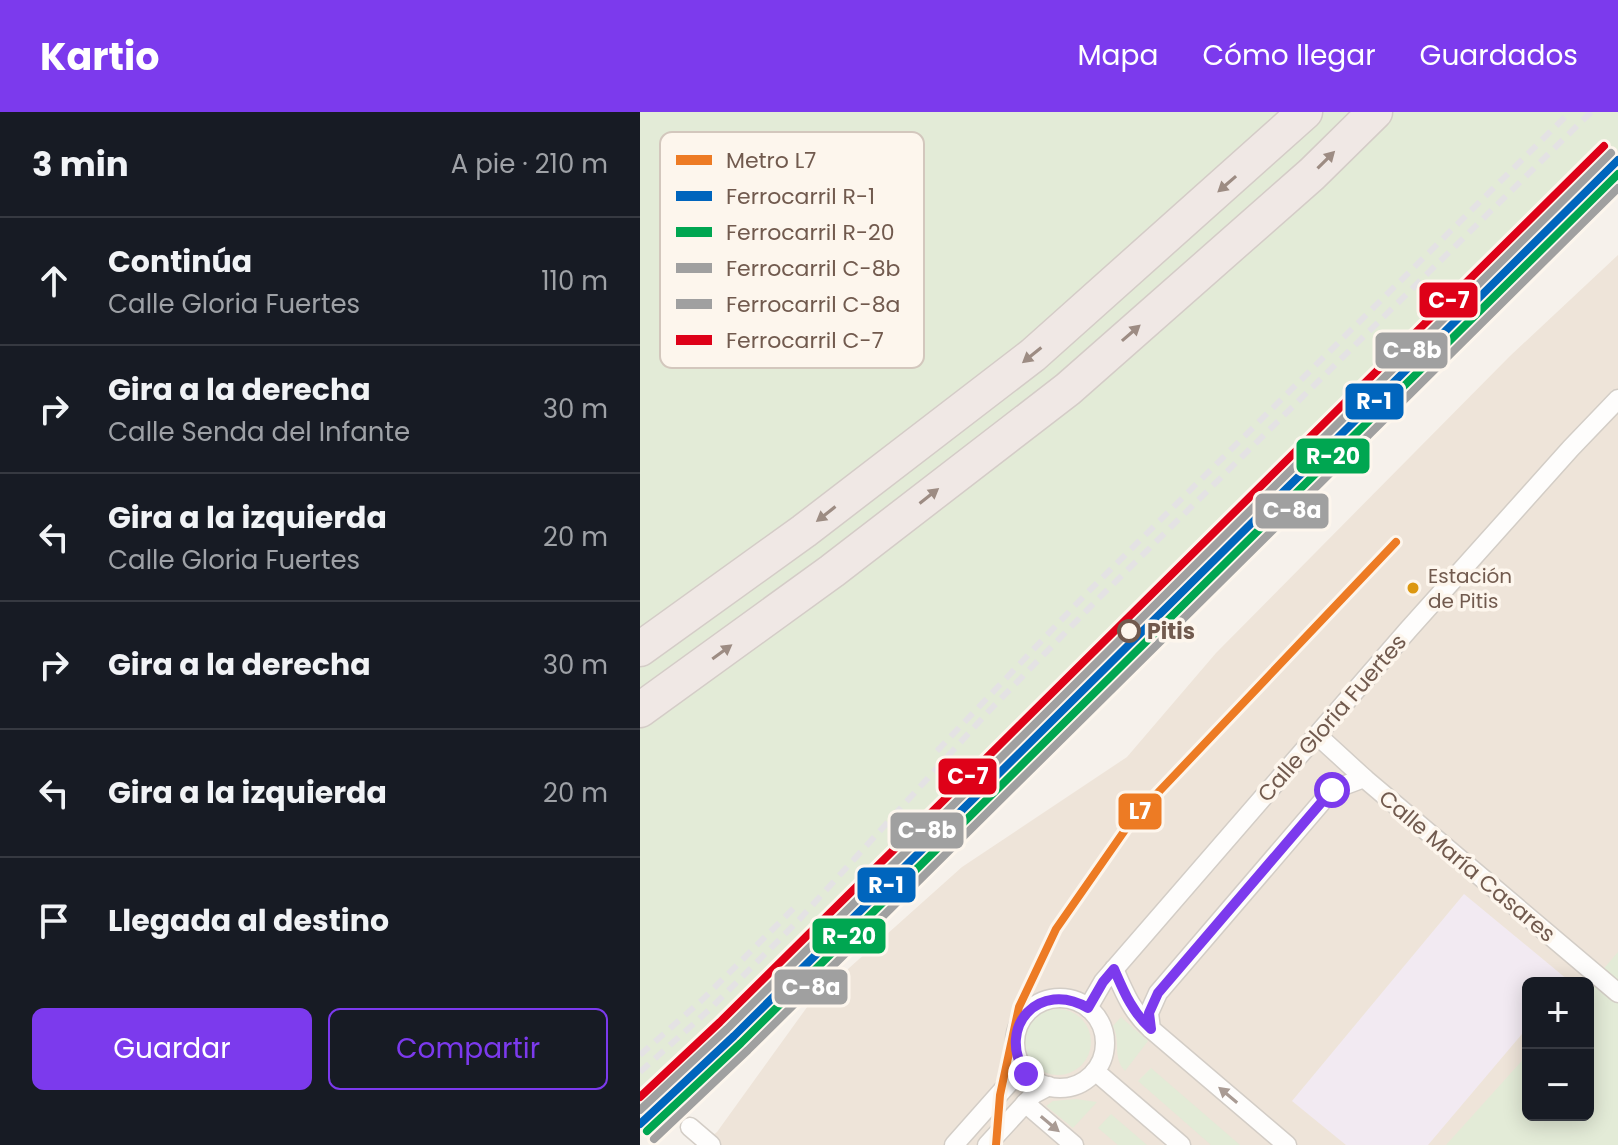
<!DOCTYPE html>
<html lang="es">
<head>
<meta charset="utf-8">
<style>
  :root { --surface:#171b24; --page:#242831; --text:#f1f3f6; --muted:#9ea1a6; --line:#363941; --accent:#7c3aed }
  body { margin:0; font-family:Poppins,sans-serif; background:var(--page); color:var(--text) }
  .controls { position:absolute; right:24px; bottom:24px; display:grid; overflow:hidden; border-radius:12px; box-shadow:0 4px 20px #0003 }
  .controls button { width:72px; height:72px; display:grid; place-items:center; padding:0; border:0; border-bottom:2px solid var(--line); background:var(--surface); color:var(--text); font:40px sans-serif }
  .stop { position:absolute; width:24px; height:24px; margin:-18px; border:6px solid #7c3aed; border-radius:50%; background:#fff }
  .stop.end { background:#7c3aed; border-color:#fff; box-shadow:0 2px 8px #0008 }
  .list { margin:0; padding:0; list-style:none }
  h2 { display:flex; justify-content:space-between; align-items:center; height:104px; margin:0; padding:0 32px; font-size:34px }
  h2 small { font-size:26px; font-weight:400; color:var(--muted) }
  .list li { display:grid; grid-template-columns:52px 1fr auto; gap:24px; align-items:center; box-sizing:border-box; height:128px; padding:0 32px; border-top:2px solid var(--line) }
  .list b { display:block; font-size:30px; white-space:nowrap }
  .list p { margin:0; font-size:26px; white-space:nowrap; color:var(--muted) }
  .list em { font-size:26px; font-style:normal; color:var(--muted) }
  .actions { display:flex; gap:16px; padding:24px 32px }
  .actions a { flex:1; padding:18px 0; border:2px solid var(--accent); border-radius:12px; text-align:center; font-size:28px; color:var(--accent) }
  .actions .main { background:var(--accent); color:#fff }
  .icon { flex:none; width:44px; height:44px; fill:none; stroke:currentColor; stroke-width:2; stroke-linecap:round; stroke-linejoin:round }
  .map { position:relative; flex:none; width:978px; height:1033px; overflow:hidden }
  header { display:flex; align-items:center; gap:48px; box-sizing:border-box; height:112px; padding:0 40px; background:var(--accent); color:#fff }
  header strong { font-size:38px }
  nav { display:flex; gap:44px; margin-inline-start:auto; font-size:28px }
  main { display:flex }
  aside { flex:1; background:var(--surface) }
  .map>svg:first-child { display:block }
</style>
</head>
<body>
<header>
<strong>Kartio</strong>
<nav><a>Mapa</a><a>Cómo llegar</a><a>Guardados</a></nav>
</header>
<main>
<aside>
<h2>3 min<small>A pie · 210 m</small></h2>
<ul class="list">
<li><svg class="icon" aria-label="ahead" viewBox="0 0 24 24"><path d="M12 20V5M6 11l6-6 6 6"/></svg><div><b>Continúa</b><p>Calle Gloria Fuertes</p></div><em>110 m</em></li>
<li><svg class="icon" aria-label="right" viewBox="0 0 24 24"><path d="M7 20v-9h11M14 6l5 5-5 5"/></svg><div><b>Gira a la derecha</b><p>Calle Senda del Infante</p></div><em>30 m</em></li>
<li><svg class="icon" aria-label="left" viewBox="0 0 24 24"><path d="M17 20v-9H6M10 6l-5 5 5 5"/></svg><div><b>Gira a la izquierda</b><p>Calle Gloria Fuertes</p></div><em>20 m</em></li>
<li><svg class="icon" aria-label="right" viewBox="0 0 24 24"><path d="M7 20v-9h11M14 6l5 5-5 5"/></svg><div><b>Gira a la derecha</b></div><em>30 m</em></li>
<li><svg class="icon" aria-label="left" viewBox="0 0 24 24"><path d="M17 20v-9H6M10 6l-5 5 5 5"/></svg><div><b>Gira a la izquierda</b></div><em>20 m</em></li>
<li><svg class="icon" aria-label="arrive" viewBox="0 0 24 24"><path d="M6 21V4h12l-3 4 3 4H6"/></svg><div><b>Llegada al destino</b></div></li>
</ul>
<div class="actions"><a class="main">Guardar</a><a>Compartir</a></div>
</aside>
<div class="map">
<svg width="978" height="1033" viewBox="0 0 978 1033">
  <rect width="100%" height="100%" fill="#f6f1eb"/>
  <path fill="#eee4d9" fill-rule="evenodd" d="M 978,143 L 978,1033 L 61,1033 L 77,1020 L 170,891 L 322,755 L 487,645 L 576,541 L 870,244 ZM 888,871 L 948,871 L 948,1003 L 888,1003 Z"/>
  <polygon fill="#f2eaf2" points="824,782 928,868 925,871 888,871 888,915 788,1033 706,1033 652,989"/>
  <g fill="#e3ebd7">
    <polygon points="0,0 978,0 978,65 94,924 0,993"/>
    <polygon points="978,840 978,1033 806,1033 888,942 888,1003 948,1003 948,875"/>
    <circle cx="418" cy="930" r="33"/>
    <path d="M 481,905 L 508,929 L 485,959 C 472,945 481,929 473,914 Z"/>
    <polygon points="511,956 600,1033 571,1033 498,969"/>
    <polygon points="436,987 457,990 433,1016 406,994 413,989"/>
    <polygon points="471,1002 507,1033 478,1033 458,1016"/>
  </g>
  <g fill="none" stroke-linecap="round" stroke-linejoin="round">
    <defs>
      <g id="minor">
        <polyline points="677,623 724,666 978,881"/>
        <path d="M 474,857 C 484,880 492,900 511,917"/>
        <circle cx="420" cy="931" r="45"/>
        <polyline points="448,896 463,870 768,518 931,336 978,287"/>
        <polyline points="455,959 541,1033"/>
        <polyline points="385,991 434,1033"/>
        <polyline points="50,1015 71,1033"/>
        <polyline points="314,1033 369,971 379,950"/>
        <polyline points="347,1033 394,982 409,974"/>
        <polyline points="647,1033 511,917 509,901 518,881 692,678 724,666"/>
      </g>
      <g id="motorway">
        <polyline points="0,537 164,419 393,243 665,0"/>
        <polyline points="0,598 192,459 428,277 672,62 735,0"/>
      </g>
    </defs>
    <use href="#minor" stroke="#d3cdc6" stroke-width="21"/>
    <use href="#motorway" stroke="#d4ccc7" stroke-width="37"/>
    <use href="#minor" stroke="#fefdfc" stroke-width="18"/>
    <use href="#motorway" stroke="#f0e8e5" stroke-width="34"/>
    <g stroke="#e4e2e4" stroke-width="6" stroke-dasharray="12 8" stroke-linecap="butt">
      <polyline points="297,639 445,483 930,0"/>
      <polyline points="0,943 61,889 157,793"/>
      <polyline points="0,960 69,898 157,810 348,600 454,491 951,0"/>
    </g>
    <defs>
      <polyline id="rail-1" points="0,1012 94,924 978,48"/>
      <polyline id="rail-2" points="7,1019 101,931 978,62"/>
      <polyline id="rail-3" points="0,998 87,917 971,41"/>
      <polyline id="rail-4" points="14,1027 108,938 978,76"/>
      <polyline id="rail-5" points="0,985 80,910 964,34"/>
    </defs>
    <use href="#rail-1" stroke="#fdf6ed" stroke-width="14"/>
    <use href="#rail-2" stroke="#fdf6ed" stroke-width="14"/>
    <use href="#rail-3" stroke="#fdf6ed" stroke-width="14"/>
    <use href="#rail-4" stroke="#fdf6ed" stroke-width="14"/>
    <use href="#rail-5" stroke="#fdf6ed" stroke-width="14"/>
    <use href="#rail-1" stroke="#0065bd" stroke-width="8"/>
    <use href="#rail-2" stroke="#00a651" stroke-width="8"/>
    <use href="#rail-3" stroke="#a0a0a0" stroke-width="8"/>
    <use href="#rail-4" stroke="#a0a0a0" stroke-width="8"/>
    <use href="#rail-5" stroke="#de0118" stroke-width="8"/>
    <defs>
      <polyline id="metro-1" points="356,1033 360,983 379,895 416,817 492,708 756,430"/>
    </defs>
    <use href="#metro-1" stroke="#fdf6ed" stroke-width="14"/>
    <use href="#metro-1" stroke="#ed7b24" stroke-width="8"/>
  </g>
  <defs><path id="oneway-solid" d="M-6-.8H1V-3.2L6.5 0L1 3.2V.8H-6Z" transform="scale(2)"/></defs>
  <g fill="#9d8c83">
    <use href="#oneway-solid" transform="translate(686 48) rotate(-45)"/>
    <use href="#oneway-solid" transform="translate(587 72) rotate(139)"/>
    <use href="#oneway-solid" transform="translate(491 221) rotate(-41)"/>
    <use href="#oneway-solid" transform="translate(392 243) rotate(141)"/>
    <use href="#oneway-solid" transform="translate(289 384) rotate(-38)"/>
    <use href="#oneway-solid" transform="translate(186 402) rotate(142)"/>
    <use href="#oneway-solid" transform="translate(82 540) rotate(-36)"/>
  </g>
  <g fill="#a99b94">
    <use href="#oneway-solid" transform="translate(588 983) rotate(-140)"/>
    <use href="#oneway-solid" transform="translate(410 1012) rotate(40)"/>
  </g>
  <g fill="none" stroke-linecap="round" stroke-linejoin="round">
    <path stroke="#7c3aed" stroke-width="10" d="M 386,962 C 355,915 400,867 448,896 L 463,870 L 474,857 C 484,880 492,900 511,917 L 509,901 L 518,881 L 692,678"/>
  </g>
  <circle fill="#dc9710" stroke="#fdf6ed" stroke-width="3" cx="773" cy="476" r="7"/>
  <circle fill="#fdf6ed" stroke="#715a4e" stroke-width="4" cx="489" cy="519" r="10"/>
  <g text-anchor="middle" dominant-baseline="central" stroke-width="7" stroke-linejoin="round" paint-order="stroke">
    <g font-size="20" fill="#715a4e" stroke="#fdf6ed" text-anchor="start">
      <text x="788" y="464">Estación<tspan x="788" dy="25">de Pitis</tspan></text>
    </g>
    <g font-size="22" font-weight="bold" fill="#715a4e" stroke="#fdf6ed" text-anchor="start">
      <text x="507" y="519">Pitis</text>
    </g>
    <g font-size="22" fill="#715a4e" stroke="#fdf6ed">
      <text transform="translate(692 606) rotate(-49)">Calle Gloria Fuertes</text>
      <text transform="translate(827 754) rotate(40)">Calle María Casares</text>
    </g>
  </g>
  <rect x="20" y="20" width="264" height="236" rx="12" fill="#fdf6ed" stroke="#d3c7bd" stroke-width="2"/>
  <rect x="36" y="43" width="36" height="10" fill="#ed7b24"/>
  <rect x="36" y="79" width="36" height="10" fill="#0065bd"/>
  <rect x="36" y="115" width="36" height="10" fill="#00a651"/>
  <rect x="36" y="151" width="36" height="10" fill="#a0a0a0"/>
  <rect x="36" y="187" width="36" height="10" fill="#a0a0a0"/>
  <rect x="36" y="223" width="36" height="10" fill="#de0118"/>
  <g font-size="22" fill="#715a4e">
    <text x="86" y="56">Metro L7</text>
    <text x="86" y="92">Ferrocarril R-1</text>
    <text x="86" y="128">Ferrocarril R-20</text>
    <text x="86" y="164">Ferrocarril C-8b</text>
    <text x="86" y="200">Ferrocarril C-8a</text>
    <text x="86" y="236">Ferrocarril C-7</text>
  </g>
  <g stroke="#fdf6ed" stroke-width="3">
    <rect x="778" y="169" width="61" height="38" rx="8" fill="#de0118"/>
    <rect x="734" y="219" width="75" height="39" rx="8" fill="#a0a0a0"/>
    <rect x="704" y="270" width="61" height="39" rx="8" fill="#0065bd"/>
    <rect x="655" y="325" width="76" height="38" rx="8" fill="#00a651"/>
    <rect x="614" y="380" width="76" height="38" rx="8" fill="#a0a0a0"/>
    <rect x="297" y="645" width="61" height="39" rx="8" fill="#de0118"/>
    <rect x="477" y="680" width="46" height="39" rx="8" fill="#ed7b24"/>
    <rect x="249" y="699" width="76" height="39" rx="8" fill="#a0a0a0"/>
    <rect x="216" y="754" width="61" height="38" rx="8" fill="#0065bd"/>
    <rect x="171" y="805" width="76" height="38" rx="8" fill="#00a651"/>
    <rect x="133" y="856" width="76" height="38" rx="8" fill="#a0a0a0"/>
  </g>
  <g font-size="22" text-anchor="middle" font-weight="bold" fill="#fff">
    <text x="809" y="196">C-7</text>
    <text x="772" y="246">C-8b</text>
    <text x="734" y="297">R-1</text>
    <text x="693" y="352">R-20</text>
    <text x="652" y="406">C-8a</text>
    <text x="328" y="672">C-7</text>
    <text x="500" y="707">L7</text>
    <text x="287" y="726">C-8b</text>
    <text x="246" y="781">R-1</text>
    <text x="209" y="832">R-20</text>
    <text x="171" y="883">C-8a</text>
  </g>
</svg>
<div class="controls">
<button>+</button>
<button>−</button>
</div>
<div class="stop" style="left:692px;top:678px"></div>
<div class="stop end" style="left:386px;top:962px"></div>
</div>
</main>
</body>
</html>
